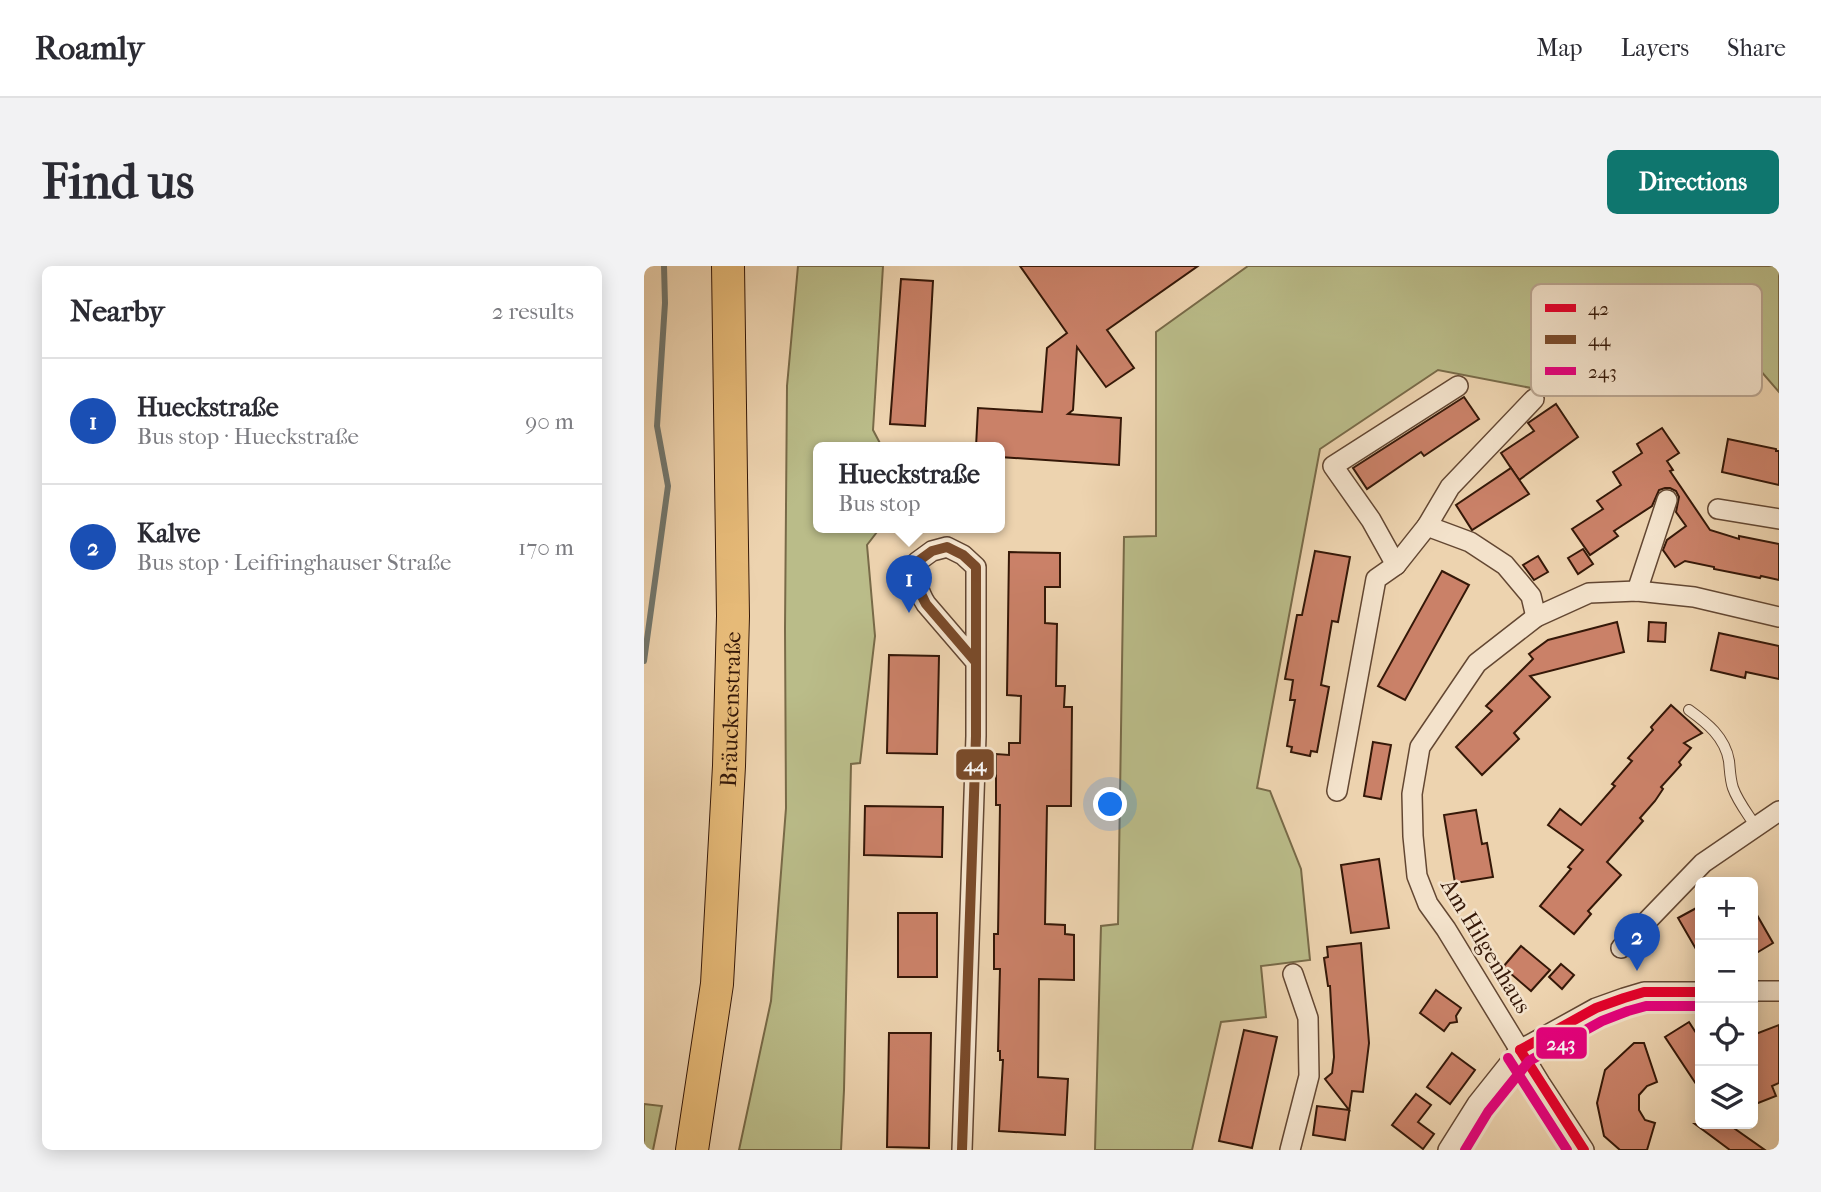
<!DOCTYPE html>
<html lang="en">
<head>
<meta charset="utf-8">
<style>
  :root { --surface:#fff; --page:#f2f2f3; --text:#2b2b33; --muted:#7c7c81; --line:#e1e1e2; --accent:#0f766e }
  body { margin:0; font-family:"IM FELL French Canon",serif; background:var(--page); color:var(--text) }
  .controls { position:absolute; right:21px; bottom:21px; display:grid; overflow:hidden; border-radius:10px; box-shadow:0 4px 18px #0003 }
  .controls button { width:63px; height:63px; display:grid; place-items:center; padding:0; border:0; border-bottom:2px solid var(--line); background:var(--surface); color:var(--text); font:35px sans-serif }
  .you { position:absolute; left:467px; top:539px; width:24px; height:24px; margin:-18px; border:5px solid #fff; border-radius:50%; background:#1a73e8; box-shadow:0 0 0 10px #1a73e833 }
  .badge { display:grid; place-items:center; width:46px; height:46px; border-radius:50%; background:var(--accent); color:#fff; font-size:23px; font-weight:700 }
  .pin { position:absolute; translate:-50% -58px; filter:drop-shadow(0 2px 4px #0008) }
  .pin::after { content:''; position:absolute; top:37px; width:24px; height:21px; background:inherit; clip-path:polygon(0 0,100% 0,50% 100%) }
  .popup { position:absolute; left:169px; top:176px; width:192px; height:91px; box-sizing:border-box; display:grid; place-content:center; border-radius:10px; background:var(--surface); filter:drop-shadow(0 2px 5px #0005); font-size:23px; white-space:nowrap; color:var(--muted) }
  .popup b { font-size:26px; color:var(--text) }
  .popup::after { content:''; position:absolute; left:50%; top:100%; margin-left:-14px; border:14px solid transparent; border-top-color:var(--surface) }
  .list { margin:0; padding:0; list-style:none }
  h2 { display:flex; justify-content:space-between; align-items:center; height:91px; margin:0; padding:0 28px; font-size:30px }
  h2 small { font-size:23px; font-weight:400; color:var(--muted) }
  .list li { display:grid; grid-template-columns:46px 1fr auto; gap:21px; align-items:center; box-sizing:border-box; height:126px; padding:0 28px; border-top:2px solid var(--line) }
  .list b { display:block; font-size:26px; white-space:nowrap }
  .list p { margin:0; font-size:23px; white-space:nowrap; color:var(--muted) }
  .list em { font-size:23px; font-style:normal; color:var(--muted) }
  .icon { flex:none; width:38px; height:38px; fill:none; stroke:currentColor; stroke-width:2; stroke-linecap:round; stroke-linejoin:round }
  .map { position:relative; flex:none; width:1135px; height:884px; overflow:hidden; border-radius:10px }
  header { display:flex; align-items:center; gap:42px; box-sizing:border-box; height:98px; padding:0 35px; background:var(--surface); border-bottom:2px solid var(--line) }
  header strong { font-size:33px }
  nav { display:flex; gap:38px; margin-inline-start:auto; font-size:24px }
  .intro { display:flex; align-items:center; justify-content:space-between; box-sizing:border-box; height:168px; padding:0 42px }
  h1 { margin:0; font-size:49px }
  .button { padding:18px 32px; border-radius:10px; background:var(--accent); color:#fff; font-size:24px; font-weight:700 }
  main { display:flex; gap:42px; padding:0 42px }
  aside { flex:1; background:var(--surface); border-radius:10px; box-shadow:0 4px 18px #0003 }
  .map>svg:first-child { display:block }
</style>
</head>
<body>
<header>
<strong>Roamly</strong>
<nav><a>Map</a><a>Layers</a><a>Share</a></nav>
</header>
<div class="intro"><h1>Find us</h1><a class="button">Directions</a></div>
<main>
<aside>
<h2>Nearby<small>2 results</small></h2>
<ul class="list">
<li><span class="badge" style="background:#1a4fb4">1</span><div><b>Hueckstraße</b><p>Bus stop · Hueckstraße</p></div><em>90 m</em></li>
<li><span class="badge" style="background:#1a4fb4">2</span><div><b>Kalve</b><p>Bus stop · Leifringhauser Straße</p></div><em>170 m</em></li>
</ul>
</aside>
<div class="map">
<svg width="1135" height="884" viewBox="0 0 1135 884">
  <rect width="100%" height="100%" fill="#edd3af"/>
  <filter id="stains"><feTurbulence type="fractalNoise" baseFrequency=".00286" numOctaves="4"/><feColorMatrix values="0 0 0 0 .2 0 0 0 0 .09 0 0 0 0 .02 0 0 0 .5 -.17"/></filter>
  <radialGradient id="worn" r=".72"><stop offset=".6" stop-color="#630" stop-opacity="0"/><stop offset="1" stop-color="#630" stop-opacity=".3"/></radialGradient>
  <g fill="#babc89" stroke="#786a48" stroke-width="2">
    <polygon points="154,0 239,0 229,164 238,181 174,181 174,261 233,261 233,266 223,279 231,370 216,497 207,498 200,824 197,884 95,884 127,735 142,542 141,363 143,120"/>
    <polygon points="604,0 1135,0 1135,126 1077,59 903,28 893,113 913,127 794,104 676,183 613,522 626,525 657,603 666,694 617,700 622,751 577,756 548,884 451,884 457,660 474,658 480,271 512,270 512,66"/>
    <polygon points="0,838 18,840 9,884 0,884"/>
  </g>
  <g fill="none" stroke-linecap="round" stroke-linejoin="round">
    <polyline stroke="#72776d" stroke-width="6" points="0,395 24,220 13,160 21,37 20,0"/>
  </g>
  <g fill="#ca8168" stroke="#351808" stroke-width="2">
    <polygon points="376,0 554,0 463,64 490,102 462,121 433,81 429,144 424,148 477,152 475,199 356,191 356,181 332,181 334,142 398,146 403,82 423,67"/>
    <polygon points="257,13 289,15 281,160 246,158"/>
    <polygon points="820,131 835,153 780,190 777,186 723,223 709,202"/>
    <polygon points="912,138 934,171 875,214 857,187 890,165 884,157"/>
    <polygon points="1018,162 1035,187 1023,195 1029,204 1026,205 1066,264 1095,273 1095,270 1135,278 1135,314 1117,310 1116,312 1070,303 1070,301 1041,295 1031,301 1019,284 1023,274 1042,260 1032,246 1035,231 1032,225 1026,222 1021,222 1015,224 1008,240 970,265 974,270 946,289 928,263 959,243 953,235 977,219 969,206 998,187 993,178"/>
    <polygon points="1084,173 1132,183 1132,185 1135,185 1135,219 1078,206"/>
    <polygon points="867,202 885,228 828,264 812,239"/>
    <polygon points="939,283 949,298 934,308 924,292"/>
    <polygon points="671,285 706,291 694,356 688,355 677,419 685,421 673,486 667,485 666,490 647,486 648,481 643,480 651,434 646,434 649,414 641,413 653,349 658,349"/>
    <polygon points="365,286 416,287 416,321 401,321 401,357 413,358 412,420 421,420 420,441 428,441 427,540 403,540 401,658 421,659 421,668 430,669 430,714 395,713 394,811 424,813 421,869 355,865 359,794 356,794 356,785 354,785 356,703 350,703 350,668 354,668 356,539 352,539 352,488 365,489 365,477 376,477 377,430 363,429"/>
    <polygon points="894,290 904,306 890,314 879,299"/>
    <polygon points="798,305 825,319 761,434 734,420"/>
    <polygon points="973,356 980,386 886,410 906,431 870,467 875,473 838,509 812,481 848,445 842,440 889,393 885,388 904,374"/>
    <polygon points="1005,356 1022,357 1021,376 1004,375"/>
    <polygon points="1075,367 1135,380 1135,413 1102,406 1101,412 1067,404"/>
    <polygon points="245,389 295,390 293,488 243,487"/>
    <polygon points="1027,439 1058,467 1040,477 1047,482 1035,496 1037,499 1017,521 1019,523 1011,535 996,552 999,555 963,596 977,609 944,645 947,648 930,668 896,640 927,603 924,601 939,584 904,559 916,543 937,559 971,520 968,518 988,495 984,492 1009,464 1007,461"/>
    <polygon points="729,476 747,479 737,533 720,530"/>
    <polygon points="221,540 299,541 298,591 220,589"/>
    <polygon points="832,544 838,578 843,577 849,611 811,617 800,549"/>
    <polygon points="735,593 745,662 707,667 697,599"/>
    <polygon points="1056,640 1056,690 1034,652"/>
    <polygon points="1109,642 1129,677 1109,689"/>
    <rect x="254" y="647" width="39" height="64"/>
    <polygon points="717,677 725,777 719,826 708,825 701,874 669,869 673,840 705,844 681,813 688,807 690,791 686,720 684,720 680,692 684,691 683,681"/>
    <polygon points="877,680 906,704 887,725 859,701"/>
    <polygon points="917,698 930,709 918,723 905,711"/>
    <polygon points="792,724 817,742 812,750 813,756 806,757 800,765 776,747"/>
    <polygon points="1045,756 1056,773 1056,824 1021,771"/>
    <polygon points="1135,759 1135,817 1128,820 1132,830 1109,839 1109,769"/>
    <polygon points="600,764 633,771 608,882 575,875"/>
    <polygon points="245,767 287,767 285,882 243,881"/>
    <polygon points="990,777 1000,777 1013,816 1003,820 995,829 995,844 1001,854 1011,857 1003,884 976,884 960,870 953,837 961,804"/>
    <polygon points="808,787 831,804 806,838 783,821"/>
    <polygon points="772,828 787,839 774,856 790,868 779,883 748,859"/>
    <polygon points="1051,858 1084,858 1121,884 1086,884"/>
  </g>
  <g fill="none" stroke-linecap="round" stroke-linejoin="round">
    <defs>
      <path id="service" d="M 1045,444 C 1063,457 1081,471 1085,495 C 1086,504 1086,513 1089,522 C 1094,536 1104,548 1112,561"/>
      <g id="minor">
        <polyline points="1074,243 1135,253"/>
        <polyline points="783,260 806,221 890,133"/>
        <polyline points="752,299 727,254 689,200 814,120"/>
        <polyline points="993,325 1023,234"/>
        <polyline points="693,525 732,313 752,299 783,260 826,276 861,299 887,330 892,351"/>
        <polyline points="977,682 1059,597 1135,545"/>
        <polyline points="1109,725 1135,725"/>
        <path d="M 318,884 L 332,470 L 332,301 L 319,289 L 303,281 L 288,285 L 273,296 C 272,313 273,324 282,338 L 331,395"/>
        <polyline points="646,884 665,810 664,752 649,708"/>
        <polyline points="804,884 833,838 876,784 952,742 980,732 1000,726 1056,726"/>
        <polyline points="940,884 896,817 802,663 784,638 773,610 769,570 768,528 776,481 833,397 892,351 945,327 993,325 1050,331 1135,351"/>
      </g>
      <g id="primary">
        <path id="s1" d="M 48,884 L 73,718 L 85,500 L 89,350 L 84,0"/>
      </g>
    </defs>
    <use href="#service" stroke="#634732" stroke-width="12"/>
    <use href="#minor" stroke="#634732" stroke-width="22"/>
    <use href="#primary" stroke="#351808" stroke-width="34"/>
    <use href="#service" stroke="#f3e2cb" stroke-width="10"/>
    <use href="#minor" stroke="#f3e2cb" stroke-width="19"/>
    <use href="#primary" stroke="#e6ba78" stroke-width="32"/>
    <defs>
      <g id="bus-1">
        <polyline points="876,784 952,742 980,732 1000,726 1056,726"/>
        <polyline points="876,784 940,884"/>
      </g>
      <path id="bus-2" d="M 318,884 L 332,470 L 332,301 L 319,289 L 303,281 L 288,285 L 273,296 C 272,312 274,324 282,338 L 331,395"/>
      <g id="bus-3">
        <polyline points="864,792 923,884"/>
        <polyline points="821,884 844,846 885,795 958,755 984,745 1002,740 1056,740"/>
      </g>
    </defs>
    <use href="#bus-1" stroke="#f3e2cb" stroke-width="16"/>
    <use href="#bus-2" stroke="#f3e2cb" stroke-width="16"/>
    <use href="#bus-3" stroke="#f3e2cb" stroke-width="16"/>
    <use href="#bus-1" stroke="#e4002b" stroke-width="10"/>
    <use href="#bus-2" stroke="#7a4b2a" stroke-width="10"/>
    <use href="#bus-3" stroke="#e5007d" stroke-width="10"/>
  </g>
  <g text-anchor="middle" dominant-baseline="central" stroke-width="5" stroke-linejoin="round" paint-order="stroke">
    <g font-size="23" fill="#351808" stroke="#f3e2cb">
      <text stroke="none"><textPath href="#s1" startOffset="443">Bräuckenstraße</textPath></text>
      <text transform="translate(842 680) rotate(59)">Am Hilgenhaus</text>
    </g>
  </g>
  <rect x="887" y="18" width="231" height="112" rx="10" fill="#f3e2cb" stroke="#baa590" stroke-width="2"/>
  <rect x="901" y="38" width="31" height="8" fill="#e4002b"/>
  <rect x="901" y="69" width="31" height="9" fill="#7a4b2a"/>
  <rect x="901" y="101" width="31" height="8" fill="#e5007d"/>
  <g font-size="19" fill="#351808">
    <text x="944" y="49">42</text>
    <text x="944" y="80">44</text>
    <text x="944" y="112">243</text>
  </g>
  <g stroke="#f3e2cb" stroke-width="2.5">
    <rect x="311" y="482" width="40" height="33" rx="7" fill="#7a4b2a"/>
    <rect x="891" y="760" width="53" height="34" rx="7" fill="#e5007d"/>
  </g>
  <g font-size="19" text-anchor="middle" font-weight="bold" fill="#fff">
    <text x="331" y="505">44</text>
    <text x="917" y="784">243</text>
  </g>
  <rect width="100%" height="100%" filter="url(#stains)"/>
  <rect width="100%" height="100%" fill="url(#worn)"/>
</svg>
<div class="controls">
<button>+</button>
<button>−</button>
<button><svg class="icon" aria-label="locate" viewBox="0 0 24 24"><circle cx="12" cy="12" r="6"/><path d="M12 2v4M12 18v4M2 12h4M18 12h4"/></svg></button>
<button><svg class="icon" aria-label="layers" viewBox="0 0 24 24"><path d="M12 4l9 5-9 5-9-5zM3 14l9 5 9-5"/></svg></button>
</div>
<div class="you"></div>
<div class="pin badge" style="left:265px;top:347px;background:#1a4fb4">1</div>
<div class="popup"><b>Hueckstraße</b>Bus stop</div>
<div class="pin badge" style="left:993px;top:705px;background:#1a4fb4">2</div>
</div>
</main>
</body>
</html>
